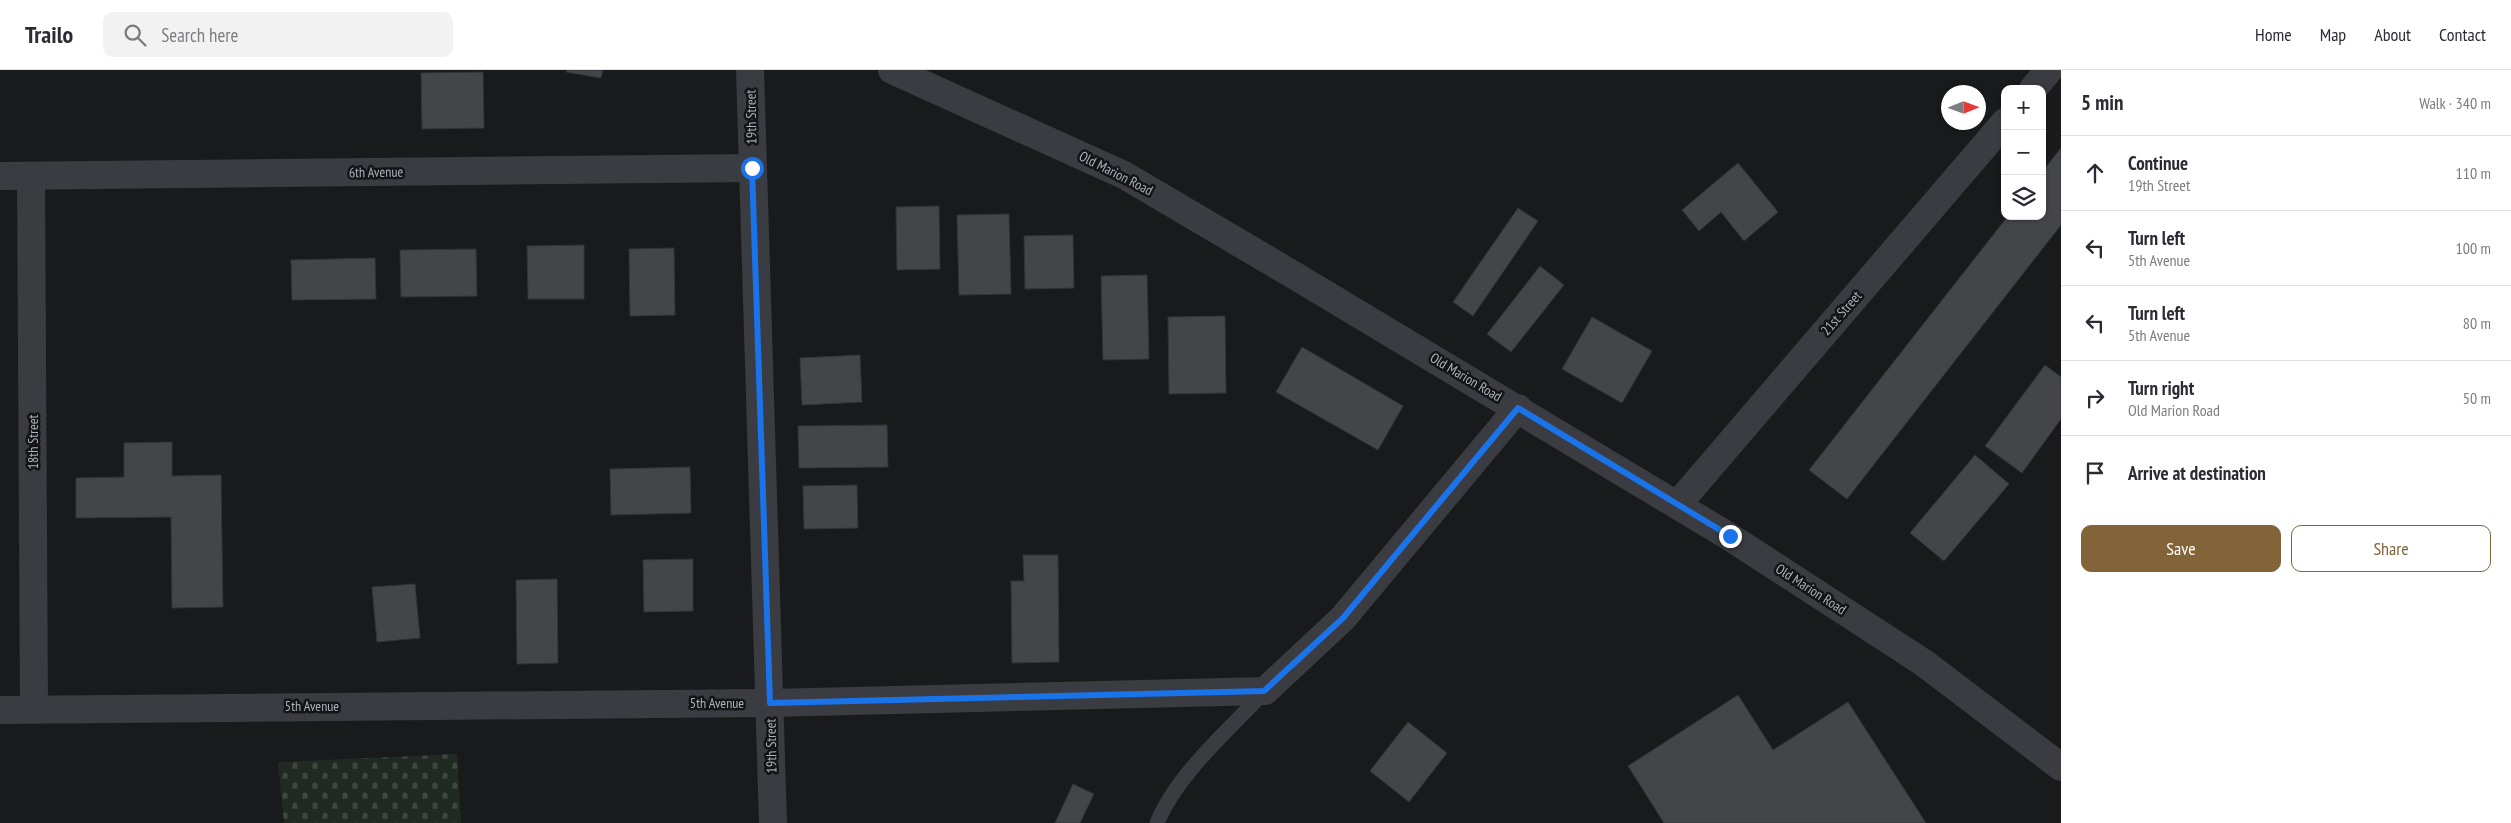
<!DOCTYPE html>
<html lang="en">
<head>
<meta charset="utf-8">
<style>
  :root { --surface:#fff; --page:#f2f2f3; --text:#2b2b33; --muted:#7c7c81; --line:#e1e1e2; --accent:#836438 }
  body { margin:0; font-family:"PT Sans Narrow",sans-serif; background:var(--page); color:var(--text) }
  .controls { position:absolute; right:15px; top:15px; display:grid; overflow:hidden; border-radius:10px; box-shadow:0 1px 4px #0004 }
  .controls button { width:45px; height:45px; display:grid; place-items:center; padding:0; border:0; border-bottom:1px solid var(--line); background:var(--surface); color:var(--text); font:25px sans-serif }
  .compass { position:absolute; left:1941px; top:15px; width:45px; height:45px; border-radius:50%; background:var(--surface); box-shadow:0 1px 4px #0004; rotate:89deg }
  .stop { position:absolute; width:15px; height:15px; margin:-11px; border:4px solid #1a73e8; border-radius:50%; background:#fff }
  .stop.end { background:#1a73e8; border-color:#fff; box-shadow:0 1px 5px #0008 }
  .list { margin:0; padding:0; list-style:none }
  h2 { display:flex; justify-content:space-between; align-items:center; height:65px; margin:0; padding:0 20px; font-size:21px }
  h2 small { font-size:16px; font-weight:400; color:var(--muted) }
  .list li { display:grid; grid-template-columns:32px 1fr auto; gap:15px; align-items:center; box-sizing:border-box; height:75px; padding:0 20px; border-top:1px solid var(--line) }
  .list b { display:block; font-size:19px; white-space:nowrap }
  .list p { margin:0; font-size:16px; white-space:nowrap; color:var(--muted) }
  .list em { font-size:16px; font-style:normal; color:var(--muted) }
  .actions { display:flex; gap:10px; padding:15px 20px }
  .actions a { flex:1; padding:11px 0; border:1px solid var(--accent); border-radius:10px; text-align:center; font-size:18px; color:var(--accent) }
  .actions .main { background:var(--accent); color:#fff }
  .icon { flex:none; width:28px; height:28px; fill:none; stroke:currentColor; stroke-width:2; stroke-linecap:round; stroke-linejoin:round }
  .map { position:relative; flex:none; width:2061px; height:753px; overflow:hidden }
  header { display:flex; align-items:center; gap:30px; box-sizing:border-box; height:70px; padding:0 25px; background:var(--surface); border-bottom:1px solid var(--line) }
  header strong { font-size:24px }
  nav { display:flex; gap:28px; margin-inline-start:auto; font-size:18px }
  .search { width:350px; height:45px; background:var(--page); display:flex; align-items:center; gap:12px; box-sizing:border-box; padding:0 18px; border-radius:10px; color:var(--muted); font-size:19px }
  main { display:flex }
  aside { flex:1; background:var(--surface) }
  .map>svg:first-child { display:block }
</style>
</head>
<body>
<header>
<strong>Trailo</strong>
<div class="search"><svg class="icon" aria-label="search" viewBox="0 0 24 24"><circle cx="10" cy="10" r="6"/><path d="M15 15l6 6"/></svg>Search here</div>
<nav><a>Home</a><a>Map</a><a>About</a><a>Contact</a></nav>
</header>
<main>
<div class="map">
<svg width="2061" height="753" viewBox="0 0 2061 753">
  <defs>
    <pattern id="cemetery-stones" width="16" height="16" patternUnits="userSpaceOnUse" patternTransform="scale(1.25)"><rect width="16" height="16" fill="#212a22"/><path d="M2 7V4a2 2 0 0 1 4 0v3zM10 15v-3a2 2 0 0 1 4 0v3z" fill="#3f4640"/></pattern>
  </defs>
  <rect width="100%" height="100%" fill="#191a1c"/>
  <polygon fill="url(#cemetery-stones)" points="457,684 461,753 284,753 278,692"/>
  <g fill="#434549" stroke="#333438">
    <polygon points="567,0 603,0 601,8 566,2"/>
    <polygon points="483,2 484,58 422,59 421,3"/>
    <polygon points="2061,78 2061,155 1847,429 1809,400 2008,146 2042,146 2042,102"/>
    <polygon points="1738,93 1778,142 1744,171 1721,142 1699,161 1682,140"/>
    <polygon points="939,136 940,199 897,200 896,137"/>
    <polygon points="1518,138 1538,151 1473,246 1453,232"/>
    <polygon points="1009,144 1011,224 959,225 957,145"/>
    <polygon points="1073,165 1074,218 1025,219 1024,166"/>
    <polygon points="584,175 584,229 528,229 527,176"/>
    <polygon points="674,178 675,245 630,246 629,179"/>
    <polygon points="476,179 477,226 401,227 400,180"/>
    <polygon points="375,188 376,229 292,230 291,190"/>
    <polygon points="1540,196 1564,215 1511,282 1487,264"/>
    <polygon points="1147,205 1149,289 1103,290 1101,206"/>
    <polygon points="1225,246 1226,323 1169,324 1168,247"/>
    <polygon points="1592,247 1652,281 1622,333 1562,299"/>
    <polygon points="1302,277 1403,336 1378,380 1276,322"/>
    <polygon points="860,285 862,332 802,335 800,288"/>
    <polygon points="2045,295 2061,307 2061,349 2022,403 1985,376"/>
    <polygon points="887,355 888,397 799,398 798,356"/>
    <polygon points="172,372 172,406 221,405 223,537 172,538 171,447 76,448 76,408 124,407 124,373"/>
    <polygon points="1975,385 2009,414 1944,491 1910,463"/>
    <polygon points="690,397 691,443 611,445 610,399"/>
    <polygon points="857,415 858,458 804,459 803,416"/>
    <polygon points="1023,485 1058,485 1059,592 1012,593 1011,511 1024,511"/>
    <polygon points="693,489 693,541 644,542 643,490"/>
    <polygon points="557,509 558,593 517,594 516,510"/>
    <polygon points="415,514 420,568 377,572 372,517"/>
    <polygon points="1738,625 1773,680 1848,632 1926,753 1664,753 1628,696"/>
    <polygon points="1408,652 1447,683 1409,732 1370,701"/>
    <polygon points="1073,714 1094,724 1080,753 1055,753"/>
  </g>
  <g fill="none" stroke-linecap="round" stroke-linejoin="round">
    <path stroke="#3a3c41" stroke-width="15" d="M 1157,753 C 1177,704 1229,660 1265,621"/>
    <g stroke="#3a3c41" stroke-width="28">
      <polyline points="750,0 773,753"/>
      <polyline points="892,0 1124,105 1302,210 1730,467 1924,593 2061,697"/>
      <polyline points="2033,19 2049,0"/>
      <polyline points="0,106 752,98"/>
      <polyline points="31,106 34,638"/>
      <polyline points="1677,435 2005,52"/>
      <polyline points="0,640 770,633 1265,621 1343,548 1518,338"/>
    </g>
  </g>
  <g fill="none" stroke-linecap="round" stroke-linejoin="round">
    <polyline stroke="#1a73e8" stroke-width="6" points="752,98 770,633 1264,621 1343,548 1518,338 1730,466"/>
  </g>
  <g text-anchor="middle" dominant-baseline="central" stroke-width="5" stroke-linejoin="round" paint-order="stroke">
    <g font-size="14" fill="#acb2bb" stroke="#141417">
      <text transform="translate(751 47) rotate(-91)">19th Street</text>
      <text transform="translate(376 102) rotate(-1)">6th Avenue</text>
      <text transform="translate(1116 103) rotate(27)">Old Marion Road</text>
      <text transform="translate(1841 243) rotate(-49)">21st Street</text>
      <text transform="translate(1466 307) rotate(31)">Old Marion Road</text>
      <text transform="translate(33 372) rotate(-90)">18th Street</text>
      <text transform="translate(1811 519) rotate(33)">Old Marion Road</text>
      <text x="717" y="633">5th Avenue</text>
      <text x="312" y="636">5th Avenue</text>
      <text transform="translate(771 676) rotate(-91)">19th Street</text>
    </g>
  </g>
</svg>
<div class="controls">
<button>+</button>
<button>−</button>
<button><svg class="icon" aria-label="layers" viewBox="0 0 24 24"><path d="M12 4l9 5-9 5-9-5zM3 14l9 5 9-5"/></svg></button>
</div>
<svg class="compass" viewBox="-18 -18 36 36"><path d="M0-13l5 13h-10z" fill="#e53935"/><path d="M0 13l5-13h-10z" fill="#7c7c81"/></svg>
<div class="stop" style="left:752px;top:98px"></div>
<div class="stop end" style="left:1730px;top:466px"></div>
</div>
<aside>
<h2>5 min<small>Walk · 340 m</small></h2>
<ul class="list">
<li><svg class="icon" aria-label="ahead" viewBox="0 0 24 24"><path d="M12 20V5M6 11l6-6 6 6"/></svg><div><b>Continue</b><p>19th Street</p></div><em>110 m</em></li>
<li><svg class="icon" aria-label="left" viewBox="0 0 24 24"><path d="M17 20v-9H6M10 6l-5 5 5 5"/></svg><div><b>Turn left</b><p>5th Avenue</p></div><em>100 m</em></li>
<li><svg class="icon" aria-label="left" viewBox="0 0 24 24"><path d="M17 20v-9H6M10 6l-5 5 5 5"/></svg><div><b>Turn left</b><p>5th Avenue</p></div><em>80 m</em></li>
<li><svg class="icon" aria-label="right" viewBox="0 0 24 24"><path d="M7 20v-9h11M14 6l5 5-5 5"/></svg><div><b>Turn right</b><p>Old Marion Road</p></div><em>50 m</em></li>
<li><svg class="icon" aria-label="arrive" viewBox="0 0 24 24"><path d="M6 21V4h12l-3 4 3 4H6"/></svg><div><b>Arrive at destination</b></div></li>
</ul>
<div class="actions"><a class="main">Save</a><a>Share</a></div>
</aside>
</main>
</body>
</html>
